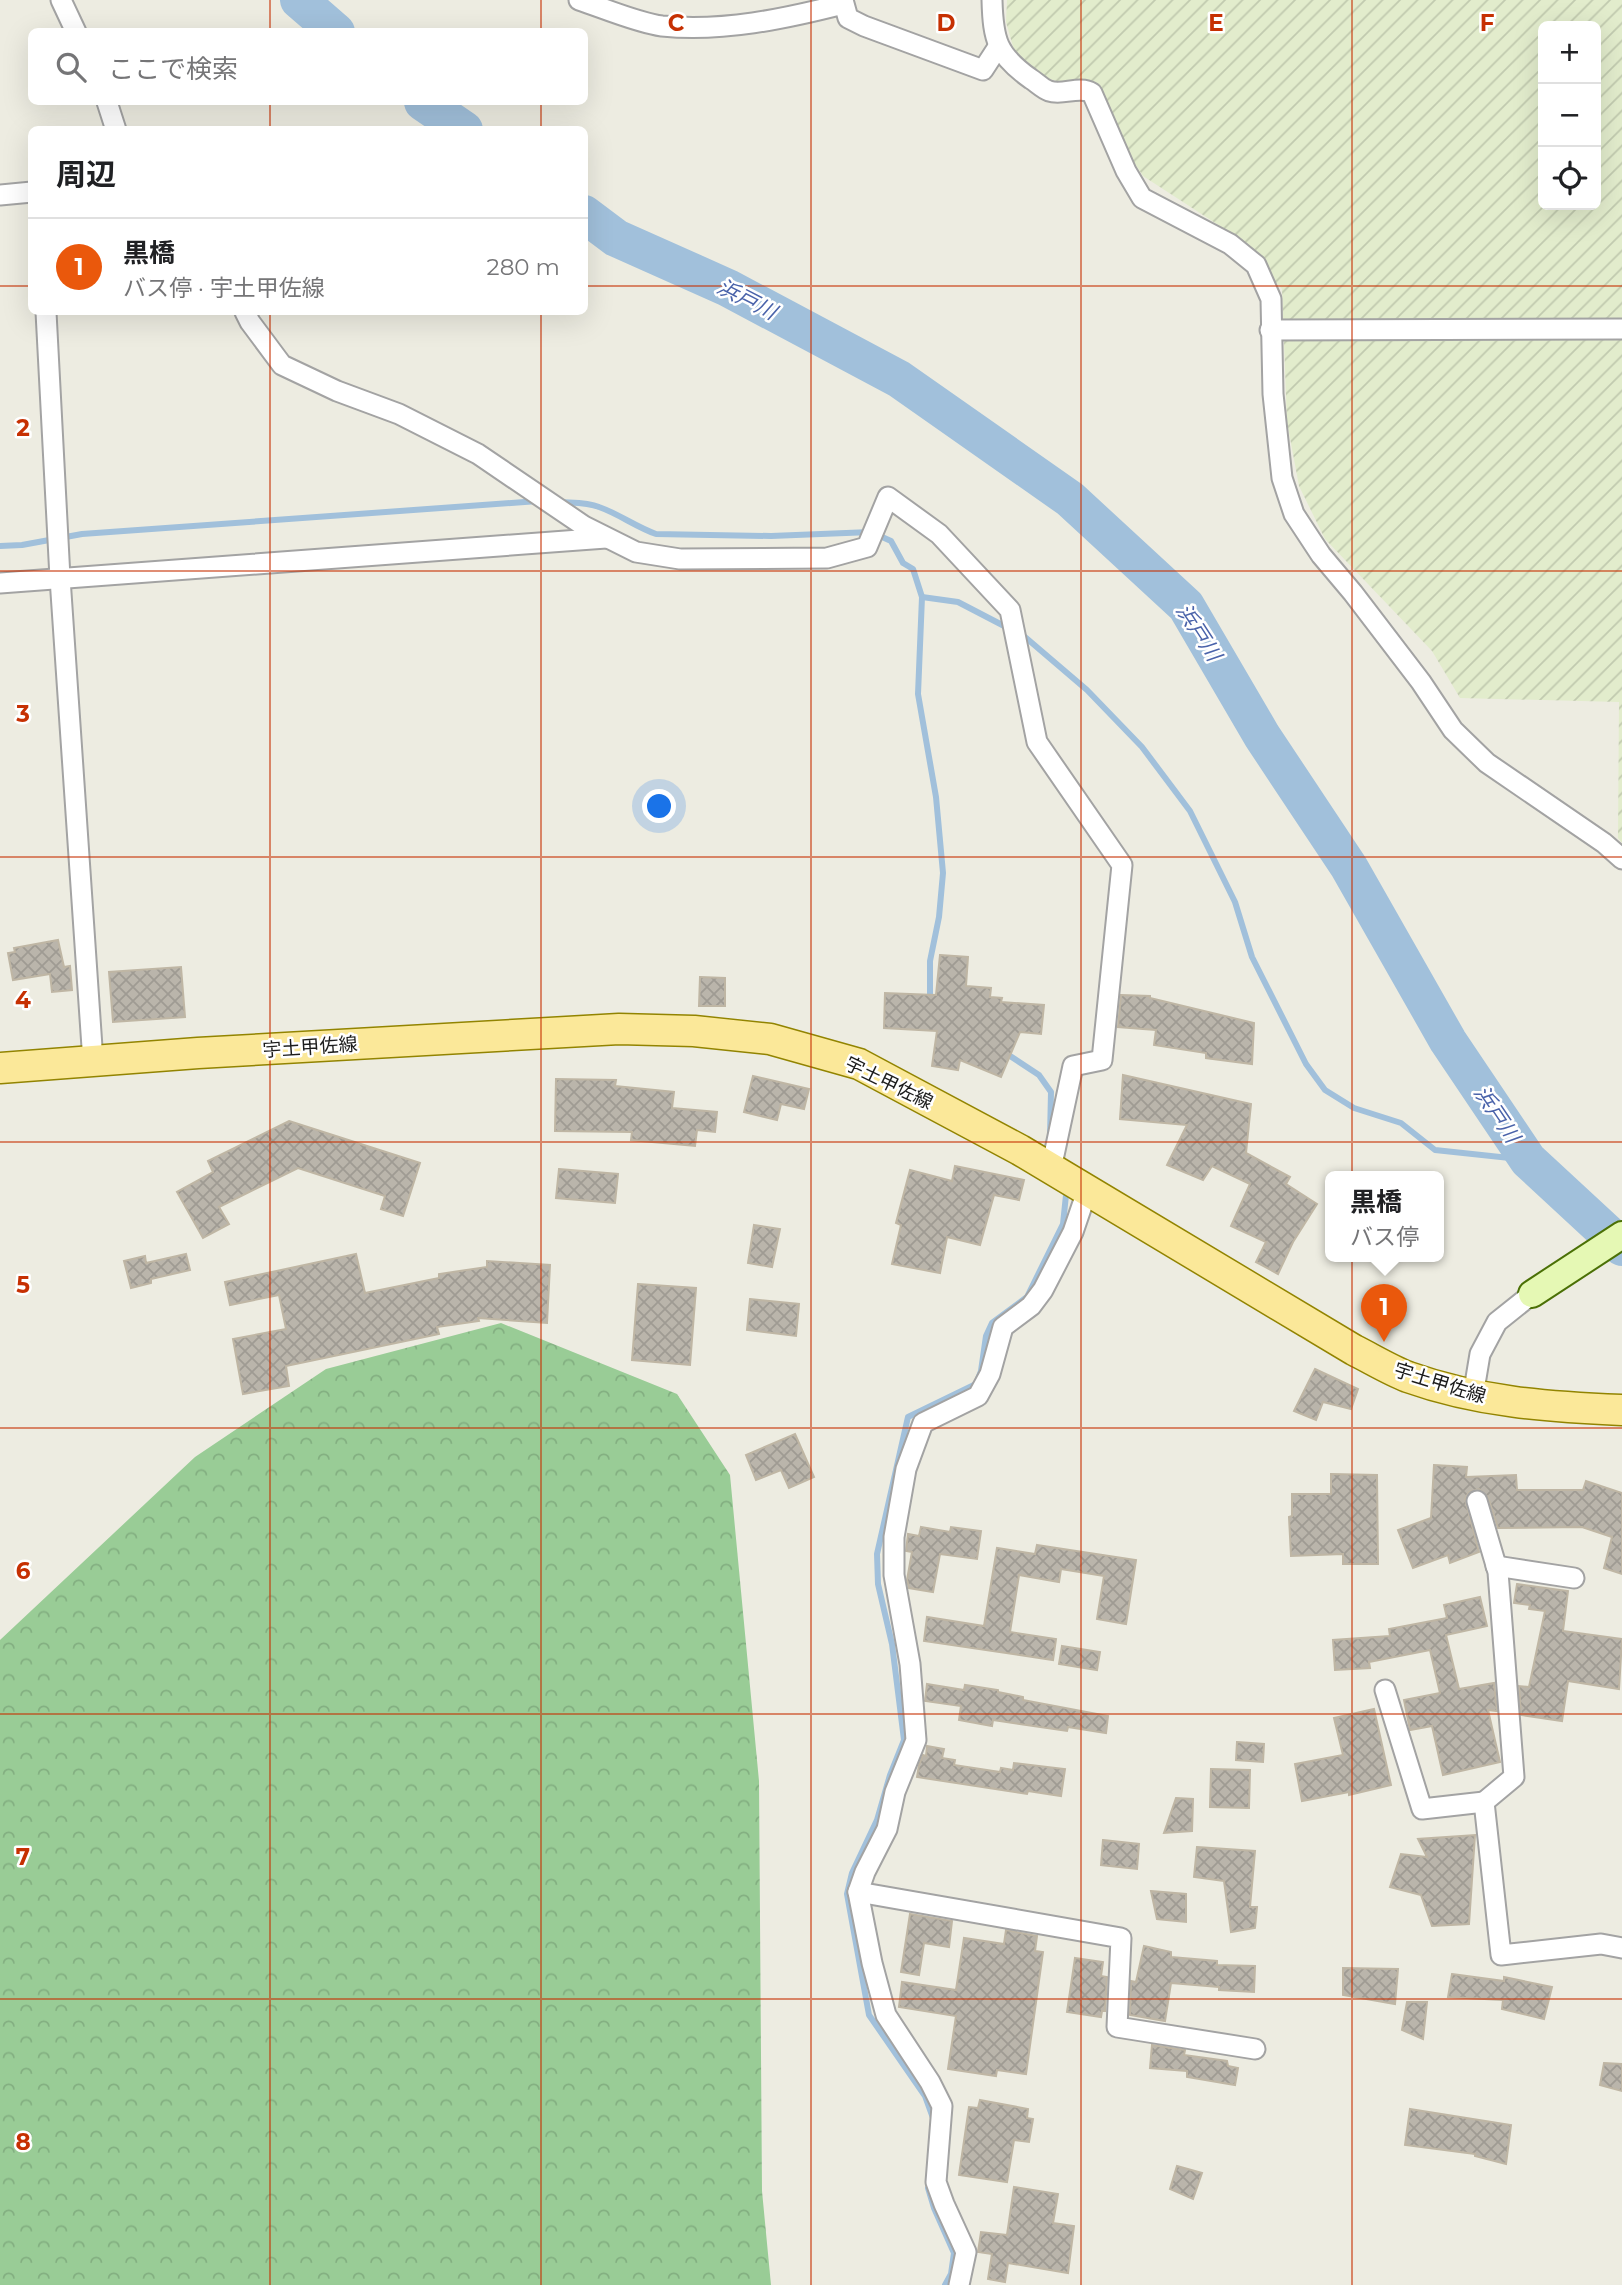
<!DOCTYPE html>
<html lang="ja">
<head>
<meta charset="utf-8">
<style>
  :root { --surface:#fff; --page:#f6f6f6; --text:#202124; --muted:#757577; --line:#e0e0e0; --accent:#ea580c }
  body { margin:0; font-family:Montserrat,"Noto Sans JP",sans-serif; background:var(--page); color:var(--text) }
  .controls { position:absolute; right:21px; top:21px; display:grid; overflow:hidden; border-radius:10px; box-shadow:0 7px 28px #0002 }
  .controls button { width:63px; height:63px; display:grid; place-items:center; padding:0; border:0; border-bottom:2px solid var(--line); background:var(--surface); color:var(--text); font:35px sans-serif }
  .you { position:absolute; left:660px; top:807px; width:24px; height:24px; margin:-18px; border:5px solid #fff; border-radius:50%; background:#1a73e8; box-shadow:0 0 0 10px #1a73e833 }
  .badge { display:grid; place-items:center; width:46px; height:46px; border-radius:50%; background:var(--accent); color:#fff; font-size:23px; font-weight:700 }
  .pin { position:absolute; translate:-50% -58px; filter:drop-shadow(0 2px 4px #0008) }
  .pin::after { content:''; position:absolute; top:37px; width:24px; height:21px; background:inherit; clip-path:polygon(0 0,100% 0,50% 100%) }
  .popup { position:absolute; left:1325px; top:1171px; width:119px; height:91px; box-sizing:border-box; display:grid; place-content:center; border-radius:10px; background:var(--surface); filter:drop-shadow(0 2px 5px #0005); font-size:23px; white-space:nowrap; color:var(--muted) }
  .popup b { font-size:26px; color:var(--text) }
  .popup::after { content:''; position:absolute; left:50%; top:100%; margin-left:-14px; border:14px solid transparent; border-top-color:var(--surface) }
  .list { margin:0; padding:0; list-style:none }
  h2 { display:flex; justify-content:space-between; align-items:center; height:91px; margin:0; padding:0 28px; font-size:30px }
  h2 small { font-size:23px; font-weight:400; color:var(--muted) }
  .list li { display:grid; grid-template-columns:46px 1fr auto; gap:21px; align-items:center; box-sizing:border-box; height:98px; padding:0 28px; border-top:2px solid var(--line) }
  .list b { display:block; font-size:26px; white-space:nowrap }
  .list p { margin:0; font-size:23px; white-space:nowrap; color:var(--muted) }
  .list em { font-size:23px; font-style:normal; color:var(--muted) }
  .icon { flex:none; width:38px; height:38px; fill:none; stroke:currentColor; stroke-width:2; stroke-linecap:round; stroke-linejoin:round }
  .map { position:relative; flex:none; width:1622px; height:2285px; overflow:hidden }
  .search { position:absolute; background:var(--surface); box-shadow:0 7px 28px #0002; left:28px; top:28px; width:560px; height:77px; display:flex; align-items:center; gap:18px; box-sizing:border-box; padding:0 24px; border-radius:10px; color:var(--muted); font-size:26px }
  .panel { position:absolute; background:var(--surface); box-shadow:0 7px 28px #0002; left:28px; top:126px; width:560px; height:189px; border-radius:10px }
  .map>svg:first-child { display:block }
</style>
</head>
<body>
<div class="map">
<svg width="1622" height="2285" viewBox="0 0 1622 2285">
  <defs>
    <pattern id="farmland-furrows" width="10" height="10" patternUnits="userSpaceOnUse" patternTransform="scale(1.75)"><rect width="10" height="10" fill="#e2eccc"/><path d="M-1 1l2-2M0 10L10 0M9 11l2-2" fill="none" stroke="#c1caaf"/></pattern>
    <pattern id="forest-crowns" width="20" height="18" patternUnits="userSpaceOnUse" patternTransform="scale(1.75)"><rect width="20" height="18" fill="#99cc96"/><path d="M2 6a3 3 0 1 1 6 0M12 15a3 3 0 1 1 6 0" fill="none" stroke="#83af81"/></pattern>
    <pattern id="building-cross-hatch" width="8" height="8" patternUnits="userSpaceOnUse" patternTransform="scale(1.75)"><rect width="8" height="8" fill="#bab5ab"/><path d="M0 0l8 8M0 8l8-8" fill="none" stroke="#9f9b93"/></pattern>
  </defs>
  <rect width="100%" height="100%" fill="#edece1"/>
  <path fill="url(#farmland-furrows)" fill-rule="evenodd" d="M 1007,0 L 1622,0 L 1622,843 L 1618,838 L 1619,702 L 1460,698 L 1432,651 L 1325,539 L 1299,486 L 1287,422 L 1282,289 L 1223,228 L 1143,176 L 1086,89 L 1020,71 L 1006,22 ZM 1543,26 L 1596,26 L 1596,205 L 1543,205 Z"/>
  <polygon fill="url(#forest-crowns)" points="501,1323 677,1394 730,1475 759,1781 762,2191 771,2285 0,2285 0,1640 195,1457 326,1369"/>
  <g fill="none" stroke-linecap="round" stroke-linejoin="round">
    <g stroke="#a1c0db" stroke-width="6">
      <path d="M 559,502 C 572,503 587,502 599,507 C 619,514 636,527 656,534 L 771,536 L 871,532 L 891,541 L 903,563 L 913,569 L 922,597 L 918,694 L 936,797 L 943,873 L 939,917 L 930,961 L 930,1002"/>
      <polyline points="0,546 22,545 82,534 538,501"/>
      <polyline points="922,597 958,602 1008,628"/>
      <polyline points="1018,633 1025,637 1087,690 1142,747 1190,811 1235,902 1252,957 1306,1064 1325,1090 1354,1108 1401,1123 1435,1150 1528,1160"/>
      <polyline points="1004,1052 1039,1075 1051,1092 1050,1137"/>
      <polyline points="933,2118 925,2096 869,2015 847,1894 852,1873 877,1820 890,1775 904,1740 892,1644 878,1584 877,1554 908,1417 976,1384 981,1371 986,1336 992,1323 1027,1297 1063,1224 1066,1195 1064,1188"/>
      <polyline points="928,2188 934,2208 954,2253 951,2274 945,2285"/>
    </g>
    <g stroke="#a1c0db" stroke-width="38">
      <polyline points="299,0 336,32"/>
      <polyline points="423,102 464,130"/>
      <polyline points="584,214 616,238 728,288 899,379 1070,499 1186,606 1262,736 1349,867 1448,1041 1528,1160 1622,1247"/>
    </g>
  </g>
  <g fill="url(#building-cross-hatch)" stroke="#bfb6a4" stroke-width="2">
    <polygon points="58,940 64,967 70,966 72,990 52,992 50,974 13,980 8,953 15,952 14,948"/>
    <polygon points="940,955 968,957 966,986 991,988 990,997 1002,998 1001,1002 1044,1005 1041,1034 1020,1032 1001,1077 960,1060 958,1070 932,1066 937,1031 884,1028 885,993 936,995"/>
    <polygon points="181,967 185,1017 113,1022 109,972"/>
    <polygon points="700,977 725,978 725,1006 699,1006"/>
    <polygon points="1121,995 1150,996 1150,998 1254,1023 1252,1064 1206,1058 1206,1053 1154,1045 1156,1030 1118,1027"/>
    <polygon points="1123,1075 1251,1104 1246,1153 1290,1177 1286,1184 1317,1204 1293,1242 1278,1274 1256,1262 1266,1242 1231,1226 1250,1184 1212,1166 1203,1180 1167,1165 1187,1125 1120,1119"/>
    <polygon points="753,1076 809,1089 804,1109 781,1104 777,1120 744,1112"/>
    <polygon points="556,1079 616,1080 615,1086 674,1092 672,1108 717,1112 715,1132 697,1130 695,1146 631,1140 632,1132 555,1131"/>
    <polygon points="289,1121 420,1163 403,1216 381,1209 385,1196 298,1168 219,1207 229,1224 203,1238 177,1192 213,1172 208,1161"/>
    <polygon points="955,1166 1024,1180 1019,1200 994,1195 980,1245 947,1237 940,1273 892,1264 901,1225 896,1223 910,1170 952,1181"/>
    <polygon points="559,1169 618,1174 615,1203 556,1198"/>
    <polygon points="754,1225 780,1229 772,1267 748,1263"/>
    <polygon points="186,1254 190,1270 151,1279 151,1283 131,1288 124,1261 145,1256 146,1263"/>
    <polygon points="356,1254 365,1293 439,1278 439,1274 487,1267 487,1261 550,1265 547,1323 478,1318 479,1321 437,1327 439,1334 286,1366 289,1386 243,1394 233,1339 286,1329 279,1295 230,1305 225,1282"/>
    <polygon points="638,1284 696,1288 690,1365 632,1360"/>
    <polygon points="750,1299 799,1304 796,1336 747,1330"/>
    <polygon points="1315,1369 1358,1389 1351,1409 1323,1402 1316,1420 1294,1411"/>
    <polygon points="795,1434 814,1477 789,1488 781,1470 756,1480 746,1455"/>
    <polygon points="1434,1465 1467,1467 1466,1477 1516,1475 1517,1490 1583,1490 1586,1481 1622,1493 1622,1574 1604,1568 1612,1537 1582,1527 1498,1528 1488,1497 1479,1489 1469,1492 1465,1499 1479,1552 1450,1563 1448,1555 1413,1568 1398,1530 1431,1518"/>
    <polygon points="1331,1474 1377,1475 1378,1564 1343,1564 1343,1554 1291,1556 1289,1517 1292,1516 1292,1494 1331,1494"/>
    <polygon points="921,1527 950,1532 951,1527 981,1531 977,1559 940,1554 933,1592 909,1588 907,1580 912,1552 906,1551 908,1534 919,1536"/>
    <polygon points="1037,1545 1136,1560 1126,1624 1097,1619 1104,1576 1061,1569 1059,1582 1019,1575 1010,1632 1056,1639 1053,1660 924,1641 927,1617 984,1626 997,1548 1035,1554"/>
    <polygon points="1517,1584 1568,1591 1563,1631 1622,1639 1619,1689 1568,1681 1562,1721 1521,1715 1519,1686 1529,1687 1545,1611 1529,1609 1530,1605 1514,1603"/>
    <polygon points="1480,1597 1487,1626 1446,1635 1459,1689 1494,1683 1497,1711 1488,1710 1500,1762 1443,1775 1432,1726 1410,1730 1404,1700 1440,1693 1430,1650 1369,1662 1370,1668 1335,1670 1333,1640 1390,1636 1389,1629 1447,1618 1444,1605"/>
    <polygon points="1062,1646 1100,1652 1097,1670 1059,1664"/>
    <polygon points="927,1684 964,1690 965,1685 998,1690 998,1692 1023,1697 1023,1700 1108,1716 1106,1733 1068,1727 1067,1731 993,1720 992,1726 959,1720 961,1706 925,1701"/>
    <polygon points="1374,1709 1391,1785 1349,1795 1349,1792 1302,1801 1295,1764 1343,1755 1334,1718"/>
    <polygon points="1237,1742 1264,1744 1263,1762 1236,1760"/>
    <polygon points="927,1746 944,1749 942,1758 955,1760 954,1765 1000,1772 1001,1768 1013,1770 1014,1763 1065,1769 1061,1796 1028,1791 1027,1794 917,1777 919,1765 923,1755 926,1756"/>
    <polygon points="1211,1769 1250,1770 1249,1808 1210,1807"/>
    <polygon points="1176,1798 1193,1799 1192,1831 1164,1833"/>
    <polygon points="1475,1835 1469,1924 1432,1926 1421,1895 1390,1887 1401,1854 1427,1857 1418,1839"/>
    <polygon points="1103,1840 1139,1844 1137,1869 1101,1865"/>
    <polygon points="1197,1847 1255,1851 1250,1907 1257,1907 1255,1928 1231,1932 1224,1881 1194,1877"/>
    <polygon points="1151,1891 1186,1894 1186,1922 1157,1919"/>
    <polygon points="910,1914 952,1921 949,1947 924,1943 919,1975 901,1972"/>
    <polygon points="1006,1930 1037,1936 1035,1951 1043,1952 1026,2074 997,2070 996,2076 948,2069 956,2016 899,2007 902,1982 956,1990 964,1938 1004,1944"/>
    <polygon points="1144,1946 1171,1952 1171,1957 1217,1961 1217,1965 1255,1966 1254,1992 1219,1990 1219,1987 1171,1983 1165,2021 1130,2015 1131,1981 1136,1982"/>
    <polygon points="1075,1958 1103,1962 1101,1976 1107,1977 1105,2011 1102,2011 1101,2017 1067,2012"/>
    <polygon points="1343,1968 1398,1969 1395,2004 1343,1995"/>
    <polygon points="1452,1974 1504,1981 1504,1977 1552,1987 1544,2019 1502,2009 1503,2000 1448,1997"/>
    <polygon points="1407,2002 1427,2002 1423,2039 1402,2030"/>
    <polygon points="1152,2045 1185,2050 1184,2055 1227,2061 1228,2066 1238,2068 1235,2085 1187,2077 1187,2071 1150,2068"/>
    <polygon points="1604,2063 1622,2064 1622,2091 1600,2085"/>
    <polygon points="980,2100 1028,2109 1027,2118 1033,2119 1029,2142 1014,2140 1007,2182 959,2175 969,2107 978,2108"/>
    <polygon points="1410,2109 1511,2125 1506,2164 1475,2156 1475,2154 1405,2145"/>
    <polygon points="1177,2166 1202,2173 1193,2199 1170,2189"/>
    <polygon points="1014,2187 1058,2194 1053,2223 1074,2226 1068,2273 1008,2263 1005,2282 988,2279 992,2254 978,2252 981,2232 1007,2235"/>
  </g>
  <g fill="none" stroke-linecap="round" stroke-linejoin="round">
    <defs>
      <g id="street">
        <polyline points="61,0 76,32"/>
        <path d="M 579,0 C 603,8 638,23 662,26 C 723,32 784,19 843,4"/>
        <polyline points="843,0 848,18 864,26 983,70 998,47"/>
        <path d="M 992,0 C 993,40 997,55 1031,79 C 1036,82 1043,89 1049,91 C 1063,96 1079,85 1092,93 L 1126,171 L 1142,198 L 1230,244 L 1256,265 L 1271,299 L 1273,394 L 1282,478 L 1294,514 L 1321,555 L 1353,593 L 1421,682 L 1453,730 L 1487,763 L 1604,843 L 1622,859"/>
        <polyline points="107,102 116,130"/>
        <polyline points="0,195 32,192"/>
        <polyline points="46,312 60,578 93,1062"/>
        <polyline points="245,312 250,322 282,365 337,391 399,414 478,454 584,526 636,552 680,559 827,558 867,547 888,497 939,534 1010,610 1037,742 1122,865 1102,1060 1073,1066 1051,1169"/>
        <polyline points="1270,330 1622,329"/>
        <polyline points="0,583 606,538"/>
        <polyline points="1473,1396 1480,1354 1497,1322 1532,1294"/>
        <polyline points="1477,1501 1498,1572 1514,1777 1484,1802 1501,1955 1601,1944 1622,1948"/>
        <polyline points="1496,1566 1574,1578"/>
        <polyline points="1385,1690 1422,1809 1484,1802"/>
        <polyline points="858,1892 1121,1938 1117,2027 1255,2049"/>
        <polyline points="959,2285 966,2252 944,2204 936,2182 942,2106 930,2082 886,2015 872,1963 858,1892 865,1872 887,1829 895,1792 916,1740 910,1664 894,1575 894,1537 906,1469 923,1423 978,1396 990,1374 1003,1327 1031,1306 1043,1290 1073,1232 1087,1191"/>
      </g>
      <polyline id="secondary" points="1532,1294 1622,1235"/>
      <path id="primary" d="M 0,1068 L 198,1053 L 619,1029 L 694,1031 L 770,1039 L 859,1064 L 1020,1150 L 1354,1350 C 1372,1359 1390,1370 1408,1377 C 1478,1402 1549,1407 1622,1410"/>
    </defs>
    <use href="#street" stroke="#a3a3a3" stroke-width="23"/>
    <use href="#secondary" stroke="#4b7006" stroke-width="30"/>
    <use href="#primary" stroke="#928401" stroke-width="33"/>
    <use href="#street" stroke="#fff" stroke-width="19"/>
    <use href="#secondary" stroke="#e5f8b4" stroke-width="26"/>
    <use href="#primary" stroke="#fbe899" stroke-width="30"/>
  </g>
  <path fill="none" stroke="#c63002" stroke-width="2" stroke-opacity="0.55" d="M 270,0 L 270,32M 541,0 L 541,32M 811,0 L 811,2285M 1081,0 L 1081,2285M 1352,0 L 1352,2285M 270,102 L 270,130M 541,102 L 541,130M 0,286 L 32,286M 584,286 L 1622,286M 270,312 L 270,2285M 541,312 L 541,2285M 0,571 L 1622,571M 0,857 L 1622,857M 0,1142 L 1622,1142M 0,1428 L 1622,1428M 0,1714 L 1622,1714M 0,1999 L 1622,1999"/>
  <g text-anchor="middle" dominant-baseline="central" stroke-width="5" stroke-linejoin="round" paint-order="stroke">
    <g font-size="19" fill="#1c1c1c" stroke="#fff">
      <text transform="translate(310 1047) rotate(-4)">宇土甲佐線</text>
      <text transform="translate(889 1083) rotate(26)">宇土甲佐線</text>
      <text transform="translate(1440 1383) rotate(17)">宇土甲佐線</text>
    </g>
    <g font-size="21" font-style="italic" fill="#4a63aa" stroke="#fff">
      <text transform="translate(747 299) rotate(27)">浜戸川</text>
      <text transform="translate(1199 632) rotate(57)">浜戸川</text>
      <text transform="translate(1497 1114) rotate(56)">浜戸川</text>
    </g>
  </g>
  <g font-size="23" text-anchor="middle" font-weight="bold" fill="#c63002" stroke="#fff" stroke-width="5" stroke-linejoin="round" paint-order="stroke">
    <text x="676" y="31">C</text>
    <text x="946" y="31">D</text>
    <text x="1216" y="31">E</text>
    <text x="1487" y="31">F</text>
    <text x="23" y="436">2</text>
    <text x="23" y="722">3</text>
    <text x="23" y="1008">4</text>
    <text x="23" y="1293">5</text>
    <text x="23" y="1579">6</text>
    <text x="23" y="1865">7</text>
    <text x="23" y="2150">8</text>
  </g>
</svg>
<div class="controls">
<button>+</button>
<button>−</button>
<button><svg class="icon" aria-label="locate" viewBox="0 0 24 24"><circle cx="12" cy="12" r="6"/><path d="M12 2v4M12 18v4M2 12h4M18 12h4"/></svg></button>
</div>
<div class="you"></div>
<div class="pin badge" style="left:1384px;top:1342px">1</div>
<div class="popup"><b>黒橋</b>バス停</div>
<div class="search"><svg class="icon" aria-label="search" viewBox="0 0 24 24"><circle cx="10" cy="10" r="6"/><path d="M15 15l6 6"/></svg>ここで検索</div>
<section class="panel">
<h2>周辺<small></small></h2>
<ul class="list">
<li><span class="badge">1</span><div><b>黒橋</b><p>バス停 · 宇土甲佐線</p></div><em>280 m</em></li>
</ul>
</section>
</div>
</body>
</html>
